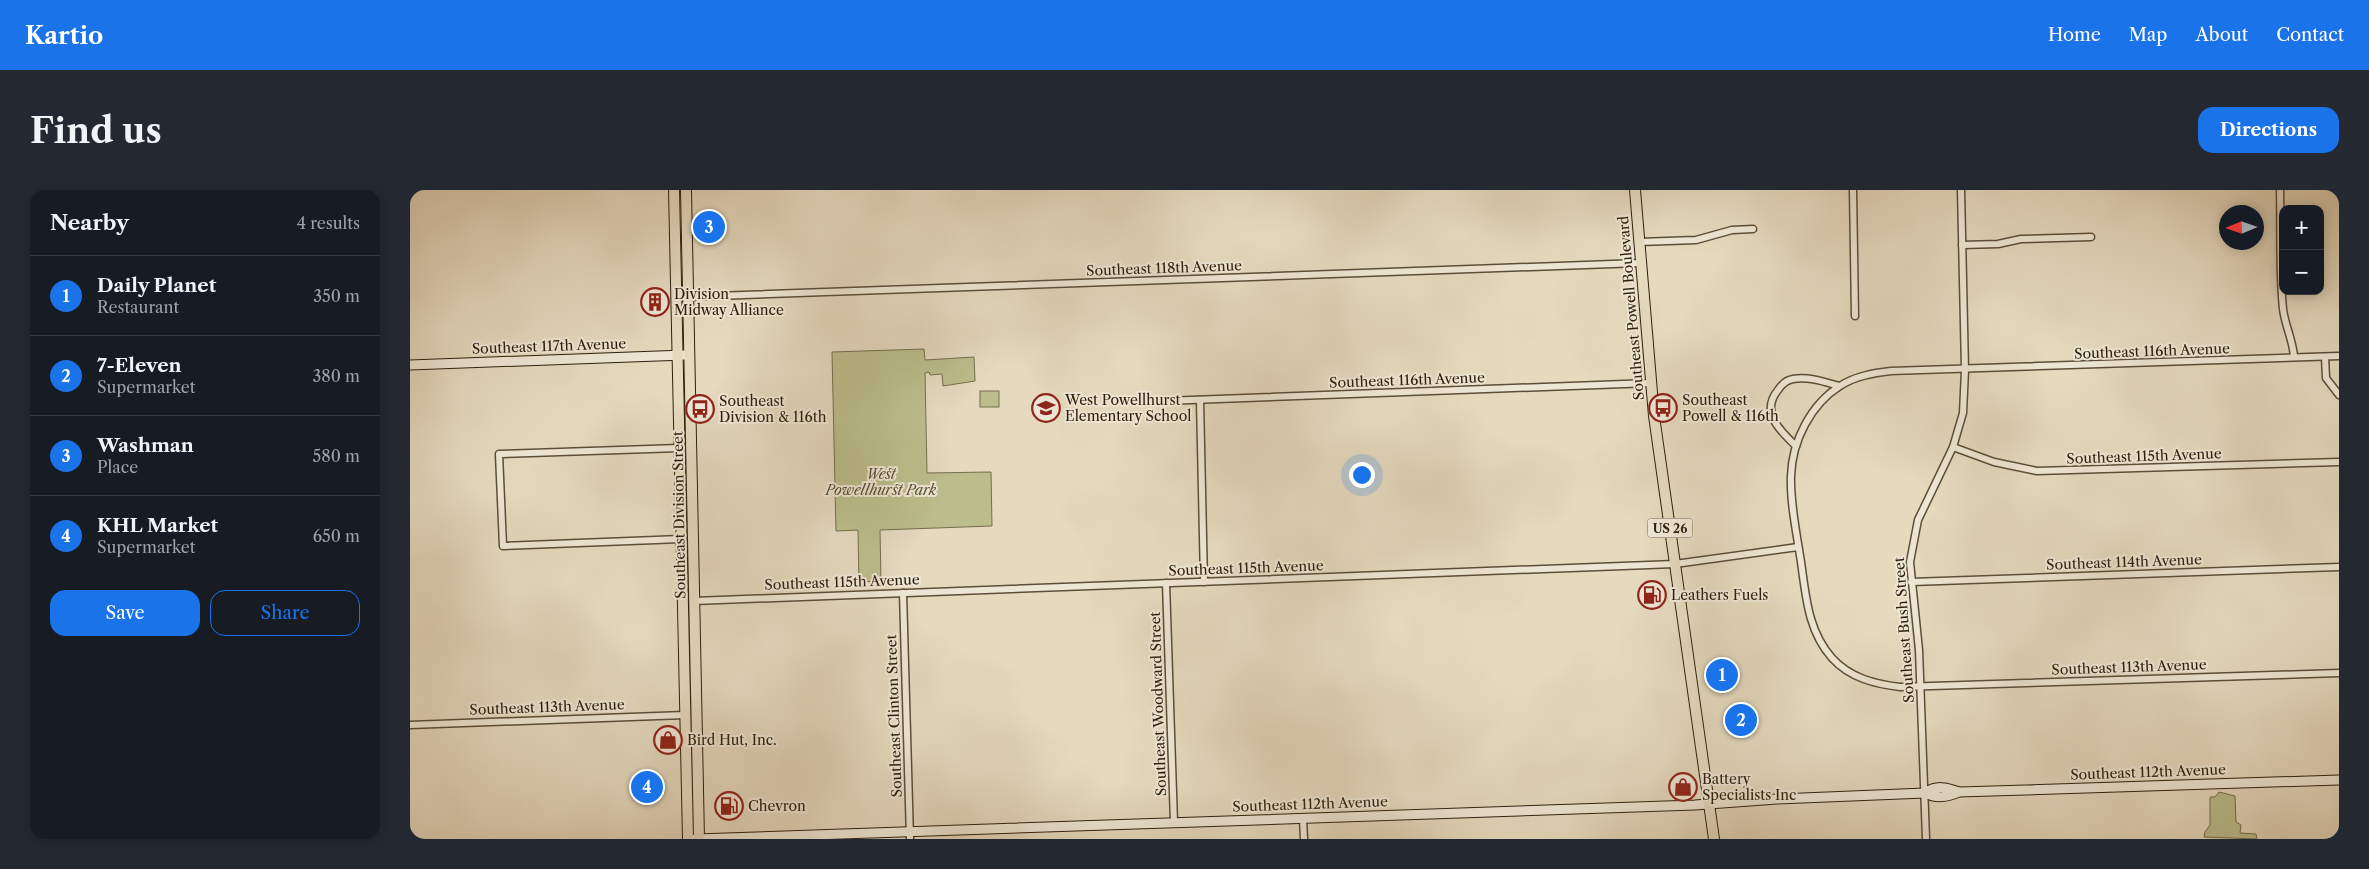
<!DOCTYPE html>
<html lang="en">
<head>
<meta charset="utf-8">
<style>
  :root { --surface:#171b24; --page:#242831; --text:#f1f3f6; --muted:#9ea1a6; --line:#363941; --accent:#1a73e8 }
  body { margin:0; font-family:"Libre Caslon Text",serif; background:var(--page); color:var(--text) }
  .controls { position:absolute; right:15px; top:15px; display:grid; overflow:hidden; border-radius:10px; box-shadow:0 2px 12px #0003 }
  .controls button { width:45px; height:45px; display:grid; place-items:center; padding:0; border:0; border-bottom:1px solid var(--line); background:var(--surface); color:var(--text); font:25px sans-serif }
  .compass { position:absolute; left:1809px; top:15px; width:45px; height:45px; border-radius:50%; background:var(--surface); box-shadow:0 2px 12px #0003; rotate:268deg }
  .you { position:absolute; left:951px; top:284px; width:18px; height:18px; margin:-12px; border:4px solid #fff; border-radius:50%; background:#1a73e8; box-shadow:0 0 0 8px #1a73e833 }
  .badge { display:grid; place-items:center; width:32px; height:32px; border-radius:50%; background:var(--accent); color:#fff; font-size:16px; font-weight:700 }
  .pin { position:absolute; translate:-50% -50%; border:2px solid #fff; box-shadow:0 1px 5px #0006 }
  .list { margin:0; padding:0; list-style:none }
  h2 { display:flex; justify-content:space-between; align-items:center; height:65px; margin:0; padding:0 20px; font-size:21px }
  h2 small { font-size:16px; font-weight:400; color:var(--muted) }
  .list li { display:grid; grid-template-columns:32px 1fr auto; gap:15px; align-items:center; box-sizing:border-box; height:80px; padding:0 20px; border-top:1px solid var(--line) }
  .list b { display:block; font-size:19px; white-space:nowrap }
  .list p { margin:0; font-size:16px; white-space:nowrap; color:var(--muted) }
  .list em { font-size:16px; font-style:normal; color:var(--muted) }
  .actions { display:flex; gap:10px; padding:15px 20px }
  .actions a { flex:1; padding:11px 0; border:1px solid var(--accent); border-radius:15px; text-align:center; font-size:18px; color:var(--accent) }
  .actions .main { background:var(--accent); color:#fff }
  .map { position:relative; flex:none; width:1929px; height:649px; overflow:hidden; border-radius:15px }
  header { display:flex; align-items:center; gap:30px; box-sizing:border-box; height:70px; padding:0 25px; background:var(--accent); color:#fff }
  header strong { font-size:24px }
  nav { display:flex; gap:28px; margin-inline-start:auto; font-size:18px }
  .intro { display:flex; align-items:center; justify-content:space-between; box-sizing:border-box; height:120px; padding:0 30px }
  h1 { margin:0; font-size:35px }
  .button { padding:12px 22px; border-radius:15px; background:var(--accent); color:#fff; font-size:18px; font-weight:700 }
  main { display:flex; gap:30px; padding:0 30px }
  aside { flex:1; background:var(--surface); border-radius:15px; box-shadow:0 2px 12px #0003 }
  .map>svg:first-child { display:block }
</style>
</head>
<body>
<header>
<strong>Kartio</strong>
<nav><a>Home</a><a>Map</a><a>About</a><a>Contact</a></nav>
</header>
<div class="intro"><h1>Find us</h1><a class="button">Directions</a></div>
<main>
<aside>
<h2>Nearby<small>4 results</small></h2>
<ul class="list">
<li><span class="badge">1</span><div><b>Daily Planet</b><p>Restaurant</p></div><em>350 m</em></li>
<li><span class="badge">2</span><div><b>7-Eleven</b><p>Supermarket</p></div><em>380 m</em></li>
<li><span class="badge">3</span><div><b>Washman</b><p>Place</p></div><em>580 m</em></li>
<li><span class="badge">4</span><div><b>KHL Market</b><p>Supermarket</p></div><em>650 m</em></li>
</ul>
<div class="actions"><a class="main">Save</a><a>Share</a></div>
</aside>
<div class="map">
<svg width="1929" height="649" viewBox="0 0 1929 649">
  <rect width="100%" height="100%" fill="#e5d9be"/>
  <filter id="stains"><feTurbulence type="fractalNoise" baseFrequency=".004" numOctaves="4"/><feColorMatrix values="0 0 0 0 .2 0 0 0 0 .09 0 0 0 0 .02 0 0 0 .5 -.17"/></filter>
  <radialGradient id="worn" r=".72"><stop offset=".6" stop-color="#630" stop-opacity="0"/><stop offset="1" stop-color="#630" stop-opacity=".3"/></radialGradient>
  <g fill="#bbbd8c" stroke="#746e4c">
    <polygon points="514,159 515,170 564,167 565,191 533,196 532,184 520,185 519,182 515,183 517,283 581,282 582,336 470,340 471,391 449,392 448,340 426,341 422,162"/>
    <rect x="570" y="201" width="19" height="16"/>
    <polygon points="1809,602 1825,606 1826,632 1831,635 1830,643 1846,644 1847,649 1794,647 1795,642 1800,635 1800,607 1805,607"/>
  </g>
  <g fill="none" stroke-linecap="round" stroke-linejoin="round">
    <defs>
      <g id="street">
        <polyline points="1443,0 1445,126"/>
        <path d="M 1870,0 C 1871,39 1869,80 1873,119 C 1875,136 1883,150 1884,167"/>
        <polyline points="1229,52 1286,50 1322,40 1343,39"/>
        <polyline points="1552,55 1588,54 1611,49 1681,47"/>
        <polyline points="278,107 1230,73"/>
        <path d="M 1929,166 L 1481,181 C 1464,183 1445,186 1430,196 C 1401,214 1382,251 1381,286 C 1380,314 1387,345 1391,372 C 1396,407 1398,441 1422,468 C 1440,488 1465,494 1490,497 L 1929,483"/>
        <polyline points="1915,167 1916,188 1929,205"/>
        <polyline points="790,210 794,392"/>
        <polyline points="754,211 1241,193"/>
        <path d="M 1386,256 C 1370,241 1350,222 1368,200 C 1372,194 1376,190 1383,189 C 1398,186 1415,192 1429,196"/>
        <polyline points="1543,257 1584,272 1627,281 1929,272"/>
        <polyline points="269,258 89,264 93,356 271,349"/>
        <polyline points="1501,392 1929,377"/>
        <polyline points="756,393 764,633"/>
        <polyline points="493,403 500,649"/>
        <polyline points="284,411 1265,374 1388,357"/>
        <polyline points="0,535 275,525"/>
        <polyline points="893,628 894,649"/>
        <polyline points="1516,649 1509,460 1500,372 1508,330 1543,257 1553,223 1555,180 1551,0"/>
      </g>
      <g id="secondary">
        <polyline points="0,175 275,165"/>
        <path d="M 1515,603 C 1526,595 1536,597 1549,602"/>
        <path d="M 285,649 L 1285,615 L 1367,609 L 1515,603 C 1527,609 1537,607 1549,602 L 1929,590"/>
      </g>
      <g id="primary">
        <polyline points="264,0 278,649"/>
        <polyline points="276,0 289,649"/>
        <polyline points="1225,0 1244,226 1304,649"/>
      </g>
    </defs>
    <use href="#street" stroke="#5c4e39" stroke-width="9"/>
    <use href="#secondary" stroke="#2e200d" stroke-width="11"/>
    <use href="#primary" stroke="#2e200d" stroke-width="12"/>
    <use href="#street" stroke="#eee6d5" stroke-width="6"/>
    <use href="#secondary" stroke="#eee6d5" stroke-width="9"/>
    <use href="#primary" stroke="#e5d9be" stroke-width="10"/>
  </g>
  <defs>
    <symbol id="building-ring" viewBox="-11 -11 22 22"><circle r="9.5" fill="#eee6d5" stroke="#8f2418" stroke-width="1.5"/><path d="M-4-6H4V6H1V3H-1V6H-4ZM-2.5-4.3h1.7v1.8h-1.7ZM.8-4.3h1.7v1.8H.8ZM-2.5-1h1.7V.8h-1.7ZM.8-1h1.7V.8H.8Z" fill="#8f2418"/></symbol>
    <symbol id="school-ring" viewBox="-11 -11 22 22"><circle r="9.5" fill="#eee6d5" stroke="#8f2418" stroke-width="1.5"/><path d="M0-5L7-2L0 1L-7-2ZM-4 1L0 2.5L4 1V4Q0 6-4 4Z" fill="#8f2418"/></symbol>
    <symbol id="bus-ring" viewBox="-11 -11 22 22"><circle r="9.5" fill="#eee6d5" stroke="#8f2418" stroke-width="1.5"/><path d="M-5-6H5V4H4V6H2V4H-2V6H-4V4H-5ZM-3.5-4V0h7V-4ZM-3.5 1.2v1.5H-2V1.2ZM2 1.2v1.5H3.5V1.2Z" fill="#8f2418"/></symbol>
    <symbol id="fuel-ring" viewBox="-11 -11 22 22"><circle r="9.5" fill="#eee6d5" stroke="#8f2418" stroke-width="1.5"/><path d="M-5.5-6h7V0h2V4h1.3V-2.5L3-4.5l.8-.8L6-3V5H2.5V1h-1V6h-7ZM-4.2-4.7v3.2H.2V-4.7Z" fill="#8f2418"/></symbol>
    <symbol id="shop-ring" viewBox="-11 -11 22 22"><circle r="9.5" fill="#eee6d5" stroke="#8f2418" stroke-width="1.5"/><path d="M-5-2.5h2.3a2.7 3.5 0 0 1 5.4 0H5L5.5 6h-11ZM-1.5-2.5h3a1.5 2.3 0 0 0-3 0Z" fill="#8f2418"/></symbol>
  </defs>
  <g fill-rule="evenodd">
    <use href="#building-ring" x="229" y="96" width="32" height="32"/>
    <use href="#school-ring" x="620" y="202" width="32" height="32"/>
    <use href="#bus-ring" x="1237" y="202" width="32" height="32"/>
    <use href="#bus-ring" x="274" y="203" width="32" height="32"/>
    <use href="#fuel-ring" x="1226" y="389" width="32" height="32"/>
    <use href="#shop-ring" x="242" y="534" width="32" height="32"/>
    <use href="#shop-ring" x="1257" y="581" width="32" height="32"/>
    <use href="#fuel-ring" x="303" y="600" width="32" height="32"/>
  </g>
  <g text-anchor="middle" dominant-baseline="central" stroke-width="4" stroke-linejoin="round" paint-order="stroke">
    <rect fill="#eee6d5" stroke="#685b49" stroke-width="1" x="1237.5" y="328.5" width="45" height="19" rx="4"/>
    <g font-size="12" font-weight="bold" fill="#2e200d">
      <text x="1260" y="338">US 26</text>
    </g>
    <g font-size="14" fill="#2e200d" stroke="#eee6d5">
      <text transform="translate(754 78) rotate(-2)">Southeast 118th Avenue</text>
      <text transform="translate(1221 118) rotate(-95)">Southeast Powell Boulevard</text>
      <text transform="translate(139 156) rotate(-2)">Southeast 117th Avenue</text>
      <text transform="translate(1742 161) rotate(-2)">Southeast 116th Avenue</text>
      <text transform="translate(997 190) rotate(-2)">Southeast 116th Avenue</text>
      <text transform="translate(1734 266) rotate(-2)">Southeast 115th Avenue</text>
      <text transform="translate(269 325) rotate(-91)">Southeast Division Street</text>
      <text transform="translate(1714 372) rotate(-2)">Southeast 114th Avenue</text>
      <text transform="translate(836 378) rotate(-2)">Southeast 115th Avenue</text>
      <text transform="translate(432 392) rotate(-2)">Southeast 115th Avenue</text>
      <text transform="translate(1494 440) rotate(-94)">Southeast Bush Street</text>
      <text transform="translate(1719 477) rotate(-2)">Southeast 113th Avenue</text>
      <text transform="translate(748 514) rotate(-92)">Southeast Woodward Street</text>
      <text transform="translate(137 517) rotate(-2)">Southeast 113th Avenue</text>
      <text transform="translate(484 526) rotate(-92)">Southeast Clinton Street</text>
      <text transform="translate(1738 582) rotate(-2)">Southeast 112th Avenue</text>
      <text transform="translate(900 614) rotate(-2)">Southeast 112th Avenue</text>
    </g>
    <g font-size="14" fill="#2e200d" stroke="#eee6d5" text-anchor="start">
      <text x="264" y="104">Division<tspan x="264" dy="16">Midway Alliance</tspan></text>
      <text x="655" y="210">West Powellhurst<tspan x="655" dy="16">Elementary School</tspan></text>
      <text x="1272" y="210">Southeast<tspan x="1272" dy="16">Powell &amp; 116th</tspan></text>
      <text x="309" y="211">Southeast<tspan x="309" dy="16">Division &amp; 116th</tspan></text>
      <text x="1261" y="405">Leathers Fuels</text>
      <text x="277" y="550">Bird Hut, Inc.</text>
      <text x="1292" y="589">Battery<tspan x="1292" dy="16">Specialists Inc</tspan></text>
      <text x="338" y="616">Chevron</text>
    </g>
    <g font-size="14" font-style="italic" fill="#584f33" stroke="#eee6d5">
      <text x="471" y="284">West<tspan x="471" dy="16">Powellhurst Park</tspan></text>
    </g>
  </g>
  <rect width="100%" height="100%" filter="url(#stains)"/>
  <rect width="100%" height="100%" fill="url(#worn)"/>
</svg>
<div class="controls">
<button>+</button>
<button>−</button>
</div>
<svg class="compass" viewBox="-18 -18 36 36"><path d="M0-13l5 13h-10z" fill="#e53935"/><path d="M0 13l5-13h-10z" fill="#9ea1a6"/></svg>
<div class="you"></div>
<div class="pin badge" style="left:1312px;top:485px">1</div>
<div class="pin badge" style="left:1331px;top:530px">2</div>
<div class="pin badge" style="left:299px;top:37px">3</div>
<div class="pin badge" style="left:237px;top:597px">4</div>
</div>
</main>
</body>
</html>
